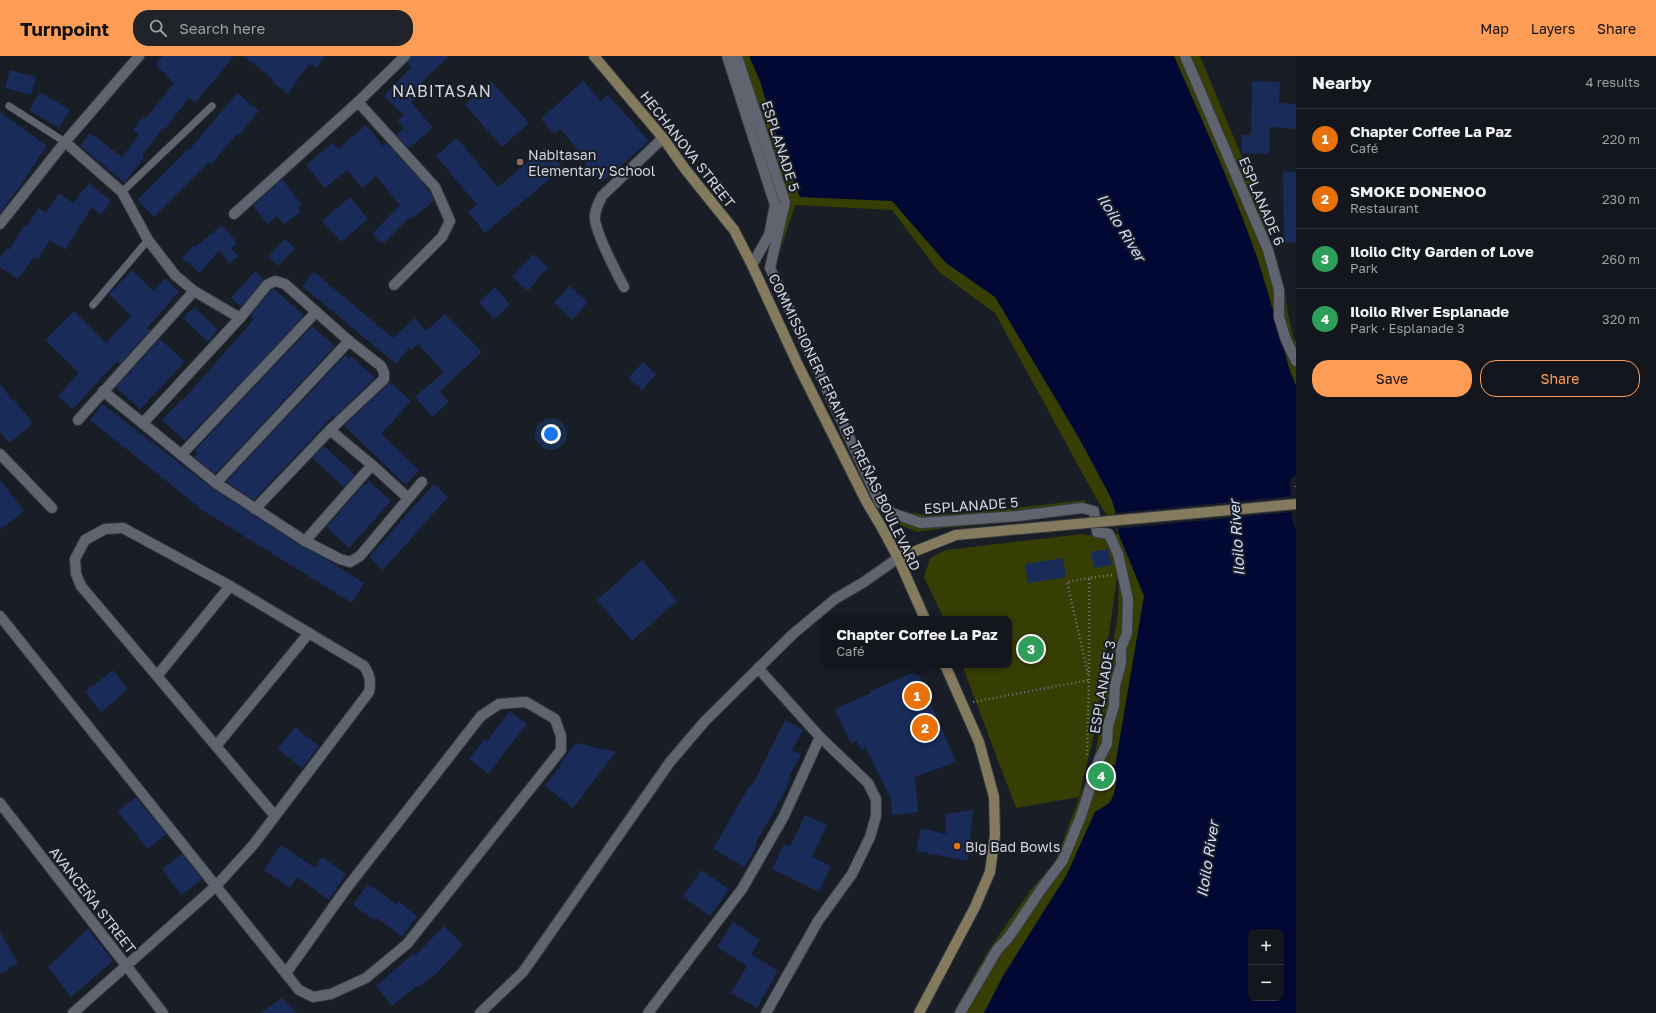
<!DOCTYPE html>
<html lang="en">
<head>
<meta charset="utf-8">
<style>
  :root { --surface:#13161c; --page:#202329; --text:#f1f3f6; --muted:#9d9fa3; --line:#32353b; --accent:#fd9c55 }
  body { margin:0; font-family:"Golos Text",sans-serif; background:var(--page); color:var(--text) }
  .controls { position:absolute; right:12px; bottom:12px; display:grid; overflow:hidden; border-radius:8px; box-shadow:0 1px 3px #0004 }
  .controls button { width:36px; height:36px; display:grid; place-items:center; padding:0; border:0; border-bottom:1px solid var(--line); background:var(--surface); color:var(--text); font:20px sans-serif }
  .you { position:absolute; left:551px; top:378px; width:14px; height:14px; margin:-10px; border:3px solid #fff; border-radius:50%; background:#1a73e8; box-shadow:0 0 0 6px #1a73e833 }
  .badge { display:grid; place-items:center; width:26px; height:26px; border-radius:50%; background:var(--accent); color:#fff; font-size:13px; font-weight:700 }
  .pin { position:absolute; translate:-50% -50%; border:2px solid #fff; box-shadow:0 1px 4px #0006 }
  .popup { position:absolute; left:822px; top:560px; width:190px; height:52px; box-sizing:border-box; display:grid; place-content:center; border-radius:8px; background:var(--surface); filter:drop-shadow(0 1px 3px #0005); font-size:13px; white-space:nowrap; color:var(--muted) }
  .popup b { font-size:15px; color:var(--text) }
  .popup::after { content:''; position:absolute; left:50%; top:100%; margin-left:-8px; border:8px solid transparent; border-top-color:var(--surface) }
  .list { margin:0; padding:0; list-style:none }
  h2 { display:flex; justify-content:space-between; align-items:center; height:52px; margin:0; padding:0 16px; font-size:17px }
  h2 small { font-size:13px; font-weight:400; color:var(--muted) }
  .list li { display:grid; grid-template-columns:26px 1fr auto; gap:12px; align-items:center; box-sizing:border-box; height:60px; padding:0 16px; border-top:1px solid var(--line) }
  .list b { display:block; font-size:15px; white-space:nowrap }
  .list p { margin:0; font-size:13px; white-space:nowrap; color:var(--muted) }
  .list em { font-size:13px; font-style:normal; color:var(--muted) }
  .actions { display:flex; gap:8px; padding:12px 16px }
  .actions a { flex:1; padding:9px 0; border:1px solid var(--accent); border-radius:16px; text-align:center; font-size:14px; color:var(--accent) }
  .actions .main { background:var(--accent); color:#111 }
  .icon { flex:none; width:22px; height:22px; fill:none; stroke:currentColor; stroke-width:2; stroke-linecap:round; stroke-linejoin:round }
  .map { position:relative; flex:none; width:1296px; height:957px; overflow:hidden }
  header { display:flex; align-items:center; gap:24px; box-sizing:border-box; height:56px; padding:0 20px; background:var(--accent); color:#111 }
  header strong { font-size:19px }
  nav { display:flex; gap:22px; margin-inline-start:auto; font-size:14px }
  .search { width:280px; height:36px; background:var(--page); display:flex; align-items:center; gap:10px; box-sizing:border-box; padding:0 14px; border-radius:16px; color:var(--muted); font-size:15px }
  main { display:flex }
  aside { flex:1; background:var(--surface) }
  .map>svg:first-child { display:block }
</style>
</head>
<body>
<header>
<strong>Turnpoint</strong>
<div class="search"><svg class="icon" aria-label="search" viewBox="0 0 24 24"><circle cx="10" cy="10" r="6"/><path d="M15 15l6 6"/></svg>Search here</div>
<nav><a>Map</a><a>Layers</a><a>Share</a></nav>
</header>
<main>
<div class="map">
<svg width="1296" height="957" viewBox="0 0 1296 957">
  <rect width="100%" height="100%" fill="#191d26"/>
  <g fill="#363e04">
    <path d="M 735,0 L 849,0 L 1155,489 L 1120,709 L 1109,709 L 1117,724 C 1115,742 1111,747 1095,756 L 1008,957 L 953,957 L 988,895 L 1030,835 L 1055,806 L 1095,700 L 1118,558 L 1119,508 L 1095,674 L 1079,741 L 1016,752 L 962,609 L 1009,609 L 1009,563 L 944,563 L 924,521 L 930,502 L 946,494 L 1082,478 L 1100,481 L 1092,478 L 1106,477 L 1119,478 L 1096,442 L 995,257 L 939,216 L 892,154 L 795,149 L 775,211 L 860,398 L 883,444 L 903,456 L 930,459 L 968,457 L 1086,444 L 1087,456 L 1028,465 L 944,472 L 917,476 L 886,463 L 868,438 L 813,312 L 768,217 L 782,147 Z"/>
    <polygon points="1166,0 1200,0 1251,123 1285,235 1288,259 1294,283 1296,285 1296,359"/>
  </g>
  <path fill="#000833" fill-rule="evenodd" d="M 749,0 L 1174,0 C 1198,55 1223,110 1244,166 C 1263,213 1275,263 1289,312 L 1296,330 L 1296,419 L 1290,424 L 1292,463 L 1296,475 L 1296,957 L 984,957 L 1003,920 L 1066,820 L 1095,756 L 1109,748 L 1113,741 L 1117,724 L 1114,716 L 1144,540 L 1119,479 L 1116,457 L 1111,442 L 1079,382 L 995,241 L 946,207 L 892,145 L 800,141 L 777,82 L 760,25 ZM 1251,876 L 1281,876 L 1281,942 L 1251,942 Z"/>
  <polygon fill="#191d26" points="1293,440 1294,456 1116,473 1114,457"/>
  <g fill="#182b59">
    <polygon points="163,0 234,0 195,47 189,42 165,73 163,72 142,99 144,101 125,127 80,90 90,77 122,101 139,79 133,74 143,60 146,62 174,27 155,8"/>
    <polygon points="243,0 324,0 317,12 309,8 288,38 272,26 274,24"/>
    <polygon points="411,0 449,0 415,33 419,37 411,46 433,72 409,92 396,79 404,72 397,64 404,59 384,40 411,11 407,7"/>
    <polygon points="10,14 36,21 31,39 5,32"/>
    <polygon points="491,25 529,67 502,91 465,49"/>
    <polygon points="583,25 601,45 608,39 649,85 602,126 576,97 579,95 560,73 554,78 541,63"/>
    <polygon points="1252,25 1280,26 1279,47 1296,48 1296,73 1270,71 1269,98 1241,97 1242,79 1251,79"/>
    <polygon points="40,36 70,54 59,72 29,54"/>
    <polygon points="237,37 259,55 239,79 237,78 211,108 209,106 154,161 137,144 189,92 190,93"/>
    <polygon points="0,56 47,90 31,113 32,114 0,157"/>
    <polygon points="366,69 383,90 386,87 419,122 431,138 434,145 411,163 410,161 383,188 372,178 400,149 376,120 362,132 347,114 325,132 306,109 333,87 338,93"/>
    <polygon points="457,82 498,131 546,91 563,112 485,177 468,156 477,149 436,100"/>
    <polygon points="1283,115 1296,116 1296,186 1284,187"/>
    <polygon points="282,123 302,149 298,152 301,156 284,168 277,160 268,168 253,150"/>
    <polygon points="89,127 111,145 101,159 92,151 65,194 50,184 38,203 34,201 18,223 0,211 0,202 7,192 9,194 24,170 26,171 39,152 46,157 59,137 73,147"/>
    <polygon points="350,141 368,163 341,186 322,165"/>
    <polygon points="222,169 237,187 231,193 239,200 229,207 219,194 200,217 182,202 193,190 195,191"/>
    <polygon points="285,183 295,192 278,210 268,201"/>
    <polygon points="533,198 548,211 528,235 512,221"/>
    <polygon points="132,214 153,235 165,222 179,236 147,272 150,274 120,308 117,305 73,353 58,340 79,317 45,284 74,255 106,287 131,260 109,238"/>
    <polygon points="255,215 264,223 241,251 231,242"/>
    <polygon points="314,216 393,282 415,262 426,275 445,258 482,296 440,335 449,346 432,361 415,341 444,316 418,288 411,294 409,292 396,308 302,230"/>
    <polygon points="569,230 588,246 572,264 554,247"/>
    <polygon points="495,231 510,249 494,263 479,246"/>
    <polygon points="274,233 303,258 303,261 185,385 162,364 181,344 182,345 254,263 250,260 271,234"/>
    <polygon points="194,251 218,274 208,286 183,262"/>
    <polygon points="312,270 335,290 215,418 194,401 198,397 195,394"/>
    <polygon points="160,283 185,306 140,353 116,331"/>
    <polygon points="345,299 349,303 351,300 375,322 335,361 333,360 254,444 226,426"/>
    <polygon points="643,306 656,318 642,334 628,322"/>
    <polygon points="390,326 411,345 381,378 419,414 406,429 344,370"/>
    <polygon points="0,328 12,344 13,343 33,367 9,387 0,376"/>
    <polygon points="102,348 212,432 301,490 326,503 364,527 352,547 199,452 199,451 90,364"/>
    <polygon points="324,390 355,419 344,431 312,402"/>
    <polygon points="0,424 24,455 0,474"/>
    <polygon points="369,425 391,445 349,492 327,471 364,428 365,429"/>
    <polygon points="434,428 448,441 383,514 369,501"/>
    <polygon points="1108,493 1112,509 1094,512 1091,496"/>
    <polygon points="1063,502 1066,521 1028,527 1025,508"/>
    <polygon points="642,504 677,545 632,585 597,544"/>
    <polygon points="113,614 128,633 101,656 85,636"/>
    <polygon points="917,615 956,706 915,721 918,756 892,759 891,744 866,692 861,694 857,685 851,688 835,653 871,637 870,635"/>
    <polygon points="510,655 527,668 488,718 469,703 485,683 487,685"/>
    <polygon points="785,664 803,674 792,694 801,699 789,720 791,722 780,745 755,788 757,789 745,811 713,793 750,729 752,730"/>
    <polygon points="295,671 319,690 302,712 278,693"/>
    <polygon points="576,687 616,696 573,752 545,730 561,710 559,709"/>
    <polygon points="136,741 166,778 147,793 118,755"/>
    <polygon points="973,754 968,805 916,795 921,772 946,778 945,758"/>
    <polygon points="805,759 827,769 812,801 831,810 819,836 772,813 784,788 790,791"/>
    <polygon points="281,789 315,812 322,801 346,818 329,844 297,821 290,832 264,814"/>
    <polygon points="182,798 202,823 181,839 162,813"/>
    <polygon points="701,814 729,833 710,860 683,841"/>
    <polygon points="368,828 396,848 398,845 417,860 402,881 377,862 375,865 353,849"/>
    <polygon points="733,866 760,884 751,898 778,915 757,952 731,937 747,910 717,891"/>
    <polygon points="444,870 463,889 438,916 418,931 417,930 392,950 376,930 414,897 416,899"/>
    <polygon points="88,873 113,905 71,941 48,911"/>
    <polygon points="0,876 18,907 0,918"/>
    <polygon points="282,942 297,957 260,957"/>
  </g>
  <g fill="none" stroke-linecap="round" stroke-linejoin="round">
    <defs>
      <g id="service">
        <polyline points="9,50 65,86"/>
        <polyline points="122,136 212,50"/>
        <polyline points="93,249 148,184"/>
      </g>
      <g id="pedestrian">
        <polyline points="737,0 785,146 770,212 880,447 892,457 921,467 1018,460 1082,452 1094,455 1097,476 1109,478 1118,498 1128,543 1127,577 1121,592 1121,608 1115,629 1114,650 1108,670 1107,688 1100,701 1081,760 1063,804 1042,832 1009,881 997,894 960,957"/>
        <polyline points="1185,0 1268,194 1279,234 1279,261 1286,284 1296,305"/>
      </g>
      <g id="minor">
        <polyline points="358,46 435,131 450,165 442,181 394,229"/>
        <polyline points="65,86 122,136 148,184 175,219 194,235 240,262"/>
        <polyline points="234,158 358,46 405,0"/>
        <polyline points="0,168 65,86 139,0"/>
        <path d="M 624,231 C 615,214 598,182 595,164 C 594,156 598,148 602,140 L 663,82"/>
        <polyline points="103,335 216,427 305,485 340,503 350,506 360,500 422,426"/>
        <polyline points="78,364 194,235"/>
        <polyline points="143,367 240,262 267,229 275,225 285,228 349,285 381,310 384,317 384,323 330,374 255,453"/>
        <polyline points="0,398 52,452"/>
        <polyline points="181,399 316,256"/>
        <polyline points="372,409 408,442"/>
        <polyline points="216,427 349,285"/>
        <polyline points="305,485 372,409 330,374"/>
        <polyline points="0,560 299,934 313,941 331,938 366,922 407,888 561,694 561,680 555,663 526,646 499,648 481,660 346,833 286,917"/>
        <polyline points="758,612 820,681 868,727 876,743 876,760 870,781 852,818 818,865 766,957"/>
        <polyline points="157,620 230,530"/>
        <polyline points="216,690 309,577"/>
        <path d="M 73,957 L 216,830 L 254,788 L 369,636 C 371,625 370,619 364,610 L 230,530 L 123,472 L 105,473 L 85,484 L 75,503 L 76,518 L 81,530 L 275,760"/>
        <polyline points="648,957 742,833 784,760 820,681"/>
      </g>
      <g id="tertiary">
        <polyline points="727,0 775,149 769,179 752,209"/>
        <polyline points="0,747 163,957"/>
        <polyline points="480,957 523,916 670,706 705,665 793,578 835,543 864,526 898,502"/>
      </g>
      <g id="secondary">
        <polyline points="594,0 663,82 685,113 734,174 752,209 799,311 866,445 882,472 898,502 925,563"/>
        <polyline points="898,502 956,479"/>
        <polyline points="919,957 975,851 990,816 995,779 994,741 979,686 945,609"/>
      </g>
    </defs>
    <use href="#service" stroke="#363940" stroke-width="8"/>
    <use href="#pedestrian" stroke="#363940" stroke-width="12"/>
    <use href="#minor" stroke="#363940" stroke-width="12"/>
    <use href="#tertiary" stroke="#363940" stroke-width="12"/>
    <use href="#secondary" stroke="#363940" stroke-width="12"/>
    <g stroke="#767981" stroke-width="2.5" stroke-dasharray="1 3" stroke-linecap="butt">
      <polyline points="1296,430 1296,432"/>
      <polyline points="1088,618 1067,526 1089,522"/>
      <polyline points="1089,624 1089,522 1112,519"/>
      <polyline points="973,646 1089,624 1087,699 1088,702"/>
    </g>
    <use href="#service" stroke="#5f646f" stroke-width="7"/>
    <use href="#pedestrian" stroke="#5f646f" stroke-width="10"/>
    <use href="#minor" stroke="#5f646f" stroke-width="10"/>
    <use href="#tertiary" stroke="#5f646f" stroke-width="10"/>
    <use href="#secondary" stroke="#847a5d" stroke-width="10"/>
    <defs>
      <polyline id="secondary-bridge" points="956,479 1296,448"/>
    </defs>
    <use href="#secondary-bridge" stroke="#363940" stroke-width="12" stroke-linecap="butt"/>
    <use href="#secondary-bridge" stroke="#847a5d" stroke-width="10"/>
  </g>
  <circle fill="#8d6e63" stroke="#191d26" stroke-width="1.5" cx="520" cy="106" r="4"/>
  <circle fill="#e8710a" stroke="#191d26" stroke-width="1.5" cx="957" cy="790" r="4"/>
  <g text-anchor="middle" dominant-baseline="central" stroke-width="4" stroke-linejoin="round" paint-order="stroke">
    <g font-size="14" fill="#d2d5db" stroke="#191d26">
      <text transform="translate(781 90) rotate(72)">ESPLANADE 5</text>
      <text transform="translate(688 93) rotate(52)">HECHANOVA STREET</text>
      <text transform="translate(1262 145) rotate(67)">ESPLANADE 6</text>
      <text transform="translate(845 366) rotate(64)">COMMISSIONER EFRAIM B. TREÑAS BOULEVARD</text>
      <text transform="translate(971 449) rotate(-4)">ESPLANADE 5</text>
      <text transform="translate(1102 631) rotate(-80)">ESPLANADE 3</text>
      <text transform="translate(93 844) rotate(52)">AVANCEÑA STREET</text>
    </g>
    <g font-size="14" fill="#d2d5db" stroke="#191d26" text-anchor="start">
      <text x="528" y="98">Nabitasan<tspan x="528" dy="16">Elementary School</tspan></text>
      <text x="965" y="790">Big Bad Bowls</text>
    </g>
    <g font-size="15" font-style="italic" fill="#cde0ff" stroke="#191d26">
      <text transform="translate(1122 171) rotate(58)">Iloilo River</text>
      <text transform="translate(1236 482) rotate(-94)">Iloilo River</text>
      <text transform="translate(1207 803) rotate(-81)">Iloilo River</text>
    </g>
    <g font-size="16" letter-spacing="1" fill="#d2d5db" stroke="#191d26">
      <text x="442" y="35">NABITASAN</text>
    </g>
  </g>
</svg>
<div class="controls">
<button>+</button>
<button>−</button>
</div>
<div class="you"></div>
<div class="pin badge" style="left:917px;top:640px;background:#e8710a">1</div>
<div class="popup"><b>Chapter Coffee La Paz</b>Café</div>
<div class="pin badge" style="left:925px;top:672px;background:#e8710a">2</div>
<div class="pin badge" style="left:1031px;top:593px;background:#2e9e5b">3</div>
<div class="pin badge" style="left:1101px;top:720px;background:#2e9e5b">4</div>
</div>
<aside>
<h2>Nearby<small>4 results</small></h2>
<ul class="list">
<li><span class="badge" style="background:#e8710a">1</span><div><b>Chapter Coffee La Paz</b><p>Café</p></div><em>220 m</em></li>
<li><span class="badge" style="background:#e8710a">2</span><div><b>SMOKE DONENOO</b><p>Restaurant</p></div><em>230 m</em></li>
<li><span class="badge" style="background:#2e9e5b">3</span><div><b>Iloilo City Garden of Love</b><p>Park</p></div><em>260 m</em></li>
<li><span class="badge" style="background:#2e9e5b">4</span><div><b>Iloilo River Esplanade</b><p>Park · Esplanade 3</p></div><em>320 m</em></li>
</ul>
<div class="actions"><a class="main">Save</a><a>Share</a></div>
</aside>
</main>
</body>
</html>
